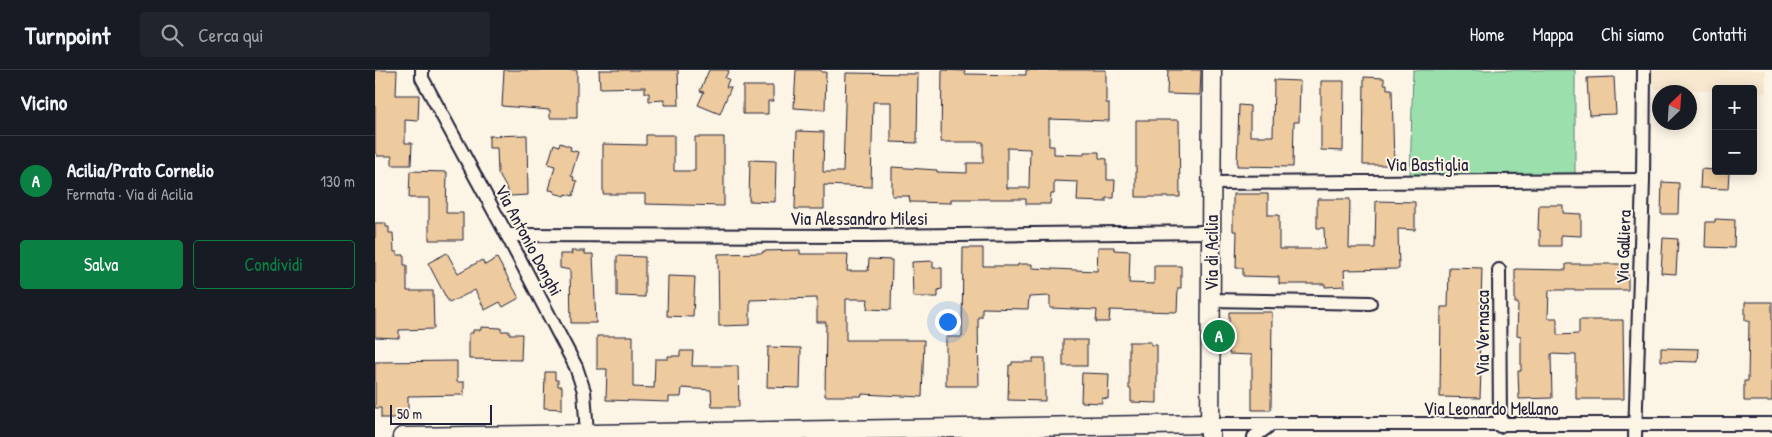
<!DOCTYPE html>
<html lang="it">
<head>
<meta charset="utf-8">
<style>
  :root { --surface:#171b24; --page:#20242c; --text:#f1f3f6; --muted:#9ea1a6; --line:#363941; --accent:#0b8043 }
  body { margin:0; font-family:"Patrick Hand",sans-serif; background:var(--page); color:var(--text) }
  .controls { position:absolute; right:15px; top:15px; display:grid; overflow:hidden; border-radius:5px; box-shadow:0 2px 12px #0003 }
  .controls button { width:45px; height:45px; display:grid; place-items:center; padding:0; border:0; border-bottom:1px solid var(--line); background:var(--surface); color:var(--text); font:25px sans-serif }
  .compass { position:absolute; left:1277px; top:15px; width:45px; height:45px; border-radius:50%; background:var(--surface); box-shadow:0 2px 12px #0003; rotate:25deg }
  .scale { position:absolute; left:15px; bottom:12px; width:102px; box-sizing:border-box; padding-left:5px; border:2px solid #22223b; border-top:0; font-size:14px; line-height:18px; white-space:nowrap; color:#22223b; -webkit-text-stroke:4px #fcf5e5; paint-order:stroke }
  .you { position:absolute; left:572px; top:251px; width:18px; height:18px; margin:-12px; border:4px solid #fff; border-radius:50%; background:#1a73e8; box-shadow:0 0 0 8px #1a73e833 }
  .badge { display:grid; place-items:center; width:32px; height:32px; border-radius:50%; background:var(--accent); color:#fff; font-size:16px; font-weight:700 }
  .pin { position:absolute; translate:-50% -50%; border:2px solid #fff; box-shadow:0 1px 5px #0006 }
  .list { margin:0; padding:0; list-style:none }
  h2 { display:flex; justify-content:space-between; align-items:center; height:65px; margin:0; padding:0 20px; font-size:21px }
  h2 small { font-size:16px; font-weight:400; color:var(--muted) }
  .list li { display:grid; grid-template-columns:32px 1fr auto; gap:15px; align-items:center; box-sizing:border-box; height:90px; padding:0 20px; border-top:1px solid var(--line) }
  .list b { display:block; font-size:19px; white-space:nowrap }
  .list p { margin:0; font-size:16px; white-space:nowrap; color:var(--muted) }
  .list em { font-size:16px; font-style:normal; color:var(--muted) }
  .actions { display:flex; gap:10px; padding:15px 20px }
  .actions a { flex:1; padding:11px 0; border:1px solid var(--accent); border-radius:5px; text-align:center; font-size:18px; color:var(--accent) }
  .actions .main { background:var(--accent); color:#fff }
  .icon { flex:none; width:28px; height:28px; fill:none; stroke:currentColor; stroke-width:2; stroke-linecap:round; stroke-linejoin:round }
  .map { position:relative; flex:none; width:1397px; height:367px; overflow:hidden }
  header { display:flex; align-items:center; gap:30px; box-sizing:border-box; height:70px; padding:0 25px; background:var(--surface); border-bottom:1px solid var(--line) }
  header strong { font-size:24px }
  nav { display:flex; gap:28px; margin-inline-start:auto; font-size:18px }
  .search { width:350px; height:45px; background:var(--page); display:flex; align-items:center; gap:12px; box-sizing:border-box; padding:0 18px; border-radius:5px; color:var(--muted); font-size:19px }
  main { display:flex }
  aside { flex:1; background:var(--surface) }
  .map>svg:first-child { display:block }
</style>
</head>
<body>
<header>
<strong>Turnpoint</strong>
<div class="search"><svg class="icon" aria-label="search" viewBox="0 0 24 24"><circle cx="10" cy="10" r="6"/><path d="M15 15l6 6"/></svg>Cerca qui</div>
<nav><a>Home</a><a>Mappa</a><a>Chi siamo</a><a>Contatti</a></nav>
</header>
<main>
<aside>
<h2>Vicino<small></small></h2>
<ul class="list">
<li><span class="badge">A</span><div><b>Acilia/Prato Cornelio</b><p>Fermata · Via di Acilia</p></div><em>130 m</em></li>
</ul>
<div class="actions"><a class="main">Salva</a><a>Condividi</a></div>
</aside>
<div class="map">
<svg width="1397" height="367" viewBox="0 0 1397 367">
  <rect width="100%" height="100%" fill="#fcf5e5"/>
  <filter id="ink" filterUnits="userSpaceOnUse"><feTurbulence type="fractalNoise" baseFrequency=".02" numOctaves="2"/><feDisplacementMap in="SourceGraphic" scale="10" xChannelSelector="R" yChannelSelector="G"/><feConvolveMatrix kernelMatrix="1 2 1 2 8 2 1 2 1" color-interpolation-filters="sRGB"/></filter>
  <g filter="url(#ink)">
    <polygon fill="#f8e8d0" points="1272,0 1391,0 1391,23 1378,22 1378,19 1341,19 1341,21 1280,19"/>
    <polygon fill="#9be0ac" stroke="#5e8174" points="1038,0 1200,0 1200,110 1035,112"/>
    <g fill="#eeca9f" stroke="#22223b" fill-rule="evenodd">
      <polygon points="0,0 22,0 21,25 44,25 43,51 30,50 30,73 37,73 36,95 17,95 17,86 2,86 2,84 0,83"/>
      <polygon points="129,0 202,0 202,48 175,48 175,40 127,36"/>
      <polygon points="224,0 303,0 304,35 289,35 289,30 274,31 274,23 270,23 270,17 225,18"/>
      <polygon points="334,0 354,0 350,8 354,9 351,17 356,17 345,44 323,35 329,22 325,21"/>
      <polygon points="421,0 446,0 446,2 451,2 450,40 419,38"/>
      <path d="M 567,0 L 590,1 L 590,4 L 651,5 L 651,0 L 731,0 L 731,33 L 734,33 L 734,51 L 674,49 L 674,76 L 679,76 L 679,84 L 709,85 L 709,82 L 724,82 L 724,88 L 732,89 L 732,110 L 740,110 L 739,128 L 731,128 L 731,132 L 702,131 L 703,112 L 679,111 L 679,124 L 676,124 L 675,134 L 651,134 L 651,129 L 576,129 L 576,133 L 535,132 L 534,126 L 517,126 L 517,97 L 562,100 L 562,102 L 592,103 L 592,93 L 608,93 L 608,72 L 566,72 ZM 632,78 L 655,79 L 654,118 L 632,118 Z"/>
      <polygon points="793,0 826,0 825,25 792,24"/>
      <polygon points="471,3 543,4 542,73 516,72 516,32 498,32 496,117 449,115 449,139 420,139 422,61 449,62 448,102 468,102"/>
      <polygon points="989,7 1009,8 1009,14 1012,14 1012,19 1017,19 1019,95 988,95"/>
      <polygon points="1239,7 1241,44 1214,45 1212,8"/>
      <polygon points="899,10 925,11 924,52 919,52 918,97 862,96 864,35 875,36 875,66 898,66"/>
      <polygon points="946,11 969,11 968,81 946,80"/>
      <polygon points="368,16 398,16 398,31 393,31 393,44 368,44"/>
      <polygon points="761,50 804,50 805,127 761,127"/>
      <polygon points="152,65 153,125 136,126 123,103 122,78 114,78 114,66"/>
      <polygon points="271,65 299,65 299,101 320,101 320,67 349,67 349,136 270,134 270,124 228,124 228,74 271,75"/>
      <polygon points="185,73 196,77 195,80 203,82 196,106 199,107 198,110 202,111 198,126 191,124 190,126 179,123 180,121 174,120 180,96 173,94 179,74 184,76"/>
      <polygon points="375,90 401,91 400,132 374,131"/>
      <polygon points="1326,99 1354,101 1353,119 1325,118"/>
      <polygon points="35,101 72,102 71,143 88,143 88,170 54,170 54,128 34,128"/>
      <polygon points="1287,112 1304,113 1303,144 1286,144"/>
      <polygon points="858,124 893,124 893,145 904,145 904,179 950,179 949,158 942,158 942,129 975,129 974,178 1000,178 1001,131 1040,132 1040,160 1023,159 1024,199 969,200 970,216 950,217 950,214 904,214 904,207 868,206 868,198 861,198 862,161 858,161"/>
      <polygon points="1164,135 1188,135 1188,143 1206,144 1206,166 1186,165 1186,176 1165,176 1165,160 1163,160"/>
      <polygon points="1340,149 1360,150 1359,178 1330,177 1331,152 1340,152"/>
      <polygon points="0,153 11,153 11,157 14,157 14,163 18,163 19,182 22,182 22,185 29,185 29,195 32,195 32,221 58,221 59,259 24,260 24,268 0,267"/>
      <polygon points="1288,168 1303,169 1301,204 1286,203"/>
      <polygon points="723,177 739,177 739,180 755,181 754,213 779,214 779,196 806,196 806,218 803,218 802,242 735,240 734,252 721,252 722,240 675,238 675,226 654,227 653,239 607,238 607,247 603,247 604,316 571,316 571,267 587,267 588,178 608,178 608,196 643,196 643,194 657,194 657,198 722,201"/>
      <polygon points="425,180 425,184 473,184 472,201 493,201 494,189 517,190 516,240 492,239 493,229 471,229 471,270 549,270 547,327 487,324 487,326 450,326 451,252 442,252 442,228 375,230 375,255 344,256 343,184 388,183 388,181"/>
      <polygon points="196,181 210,181 210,184 218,184 221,253 196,253 195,200 185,198 185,184 197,184"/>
      <polygon points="72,183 83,203 107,190 110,195 122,188 144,228 128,237 125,232 110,240 100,220 74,233 53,193"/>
      <polygon points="242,186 270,187 270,227 242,226"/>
      <polygon points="558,191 558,198 567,198 567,219 563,220 563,227 538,227 537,192"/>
      <polygon points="1191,194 1253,194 1253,220 1174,220 1173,248 1182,248 1182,265 1204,264 1204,250 1248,250 1249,329 1201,329 1201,285 1176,284 1177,328 1144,329 1143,301 1146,301 1146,266 1142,265 1143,233 1140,233 1140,199 1191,200"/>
      <polygon points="1074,197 1107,198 1104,300 1106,300 1105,328 1065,327 1066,237 1073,237"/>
      <polygon points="293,206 320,207 318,247 292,246"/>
      <polygon points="1370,232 1397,232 1397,331 1369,331 1369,311 1373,311 1374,251 1370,251"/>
      <polygon points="854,242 897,242 896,340 877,340 877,285 854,284"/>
      <polygon points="106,257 126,258 126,261 134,261 134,264 147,264 146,290 94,289 94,263 98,263 98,260 106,260"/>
      <polygon points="222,266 258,266 258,317 279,318 280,289 293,289 293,286 305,286 305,281 318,281 317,296 363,296 364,337 337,337 336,320 307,318 306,327 294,327 294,332 231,330 232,299 222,299"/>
      <rect x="688" y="270" width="24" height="26"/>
      <polygon points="754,272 776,272 776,275 782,275 782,333 756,332 756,319 754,319"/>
      <polygon points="393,277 426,278 425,318 392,317"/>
      <polygon points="1286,278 1324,279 1323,292 1286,291"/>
      <polygon points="658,288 670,288 670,331 633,330 634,295 637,295 637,292 658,292"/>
      <polygon points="82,291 82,312 89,312 89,325 33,326 33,344 30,344 30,348 6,348 6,338 0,338 0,292"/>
      <polygon points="170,302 180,302 180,310 183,310 183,316 187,316 187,339 169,338"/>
      <polygon points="707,303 734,304 733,329 727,328 727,333 706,332"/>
    </g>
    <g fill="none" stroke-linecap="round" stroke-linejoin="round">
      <defs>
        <g id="street">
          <polyline points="47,0 47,8 132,165 201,297 209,321 212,364"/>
          <polyline points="836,113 1268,110"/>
          <polyline points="132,165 494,166 836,162"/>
          <polyline points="1124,200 1125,356"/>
          <polyline points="836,230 995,233"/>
          <polyline points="835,354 1397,354"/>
          <polyline points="879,367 895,355"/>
          <polyline points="1260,367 1268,110 1269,0"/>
        </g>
        <g id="secondary">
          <polyline points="27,367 835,354"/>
          <polyline points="835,367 837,0"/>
        </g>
      </defs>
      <use href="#street" stroke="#22223b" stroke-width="16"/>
      <use href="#secondary" stroke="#22223b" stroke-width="21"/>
      <use href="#street" stroke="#fcf5e5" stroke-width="12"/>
      <use href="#secondary" stroke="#fcf5e5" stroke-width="18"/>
    </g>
  </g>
  <g text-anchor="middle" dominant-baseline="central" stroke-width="4" stroke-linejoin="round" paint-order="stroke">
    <g font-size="18" fill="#22223b" stroke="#fcf5e5">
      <text x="1052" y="94">Via Bastiglia</text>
      <text x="484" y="148">Via Alessandro Milesi</text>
      <text transform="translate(154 170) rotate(62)">Via Antonio Donghi</text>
      <text transform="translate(1248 177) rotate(-88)">Via Galliera</text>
      <text transform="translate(836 183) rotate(-90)">Via di Acilia</text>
      <text transform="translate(1107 263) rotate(-90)">Via Vernasca</text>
      <text x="1116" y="338">Via Leonardo Mellano</text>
    </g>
  </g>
</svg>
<div class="controls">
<button>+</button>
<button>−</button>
</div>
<svg class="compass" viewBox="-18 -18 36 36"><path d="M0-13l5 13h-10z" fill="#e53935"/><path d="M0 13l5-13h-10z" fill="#9ea1a6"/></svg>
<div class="scale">50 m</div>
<div class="you"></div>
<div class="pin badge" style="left:844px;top:266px">A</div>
</div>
</main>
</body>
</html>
